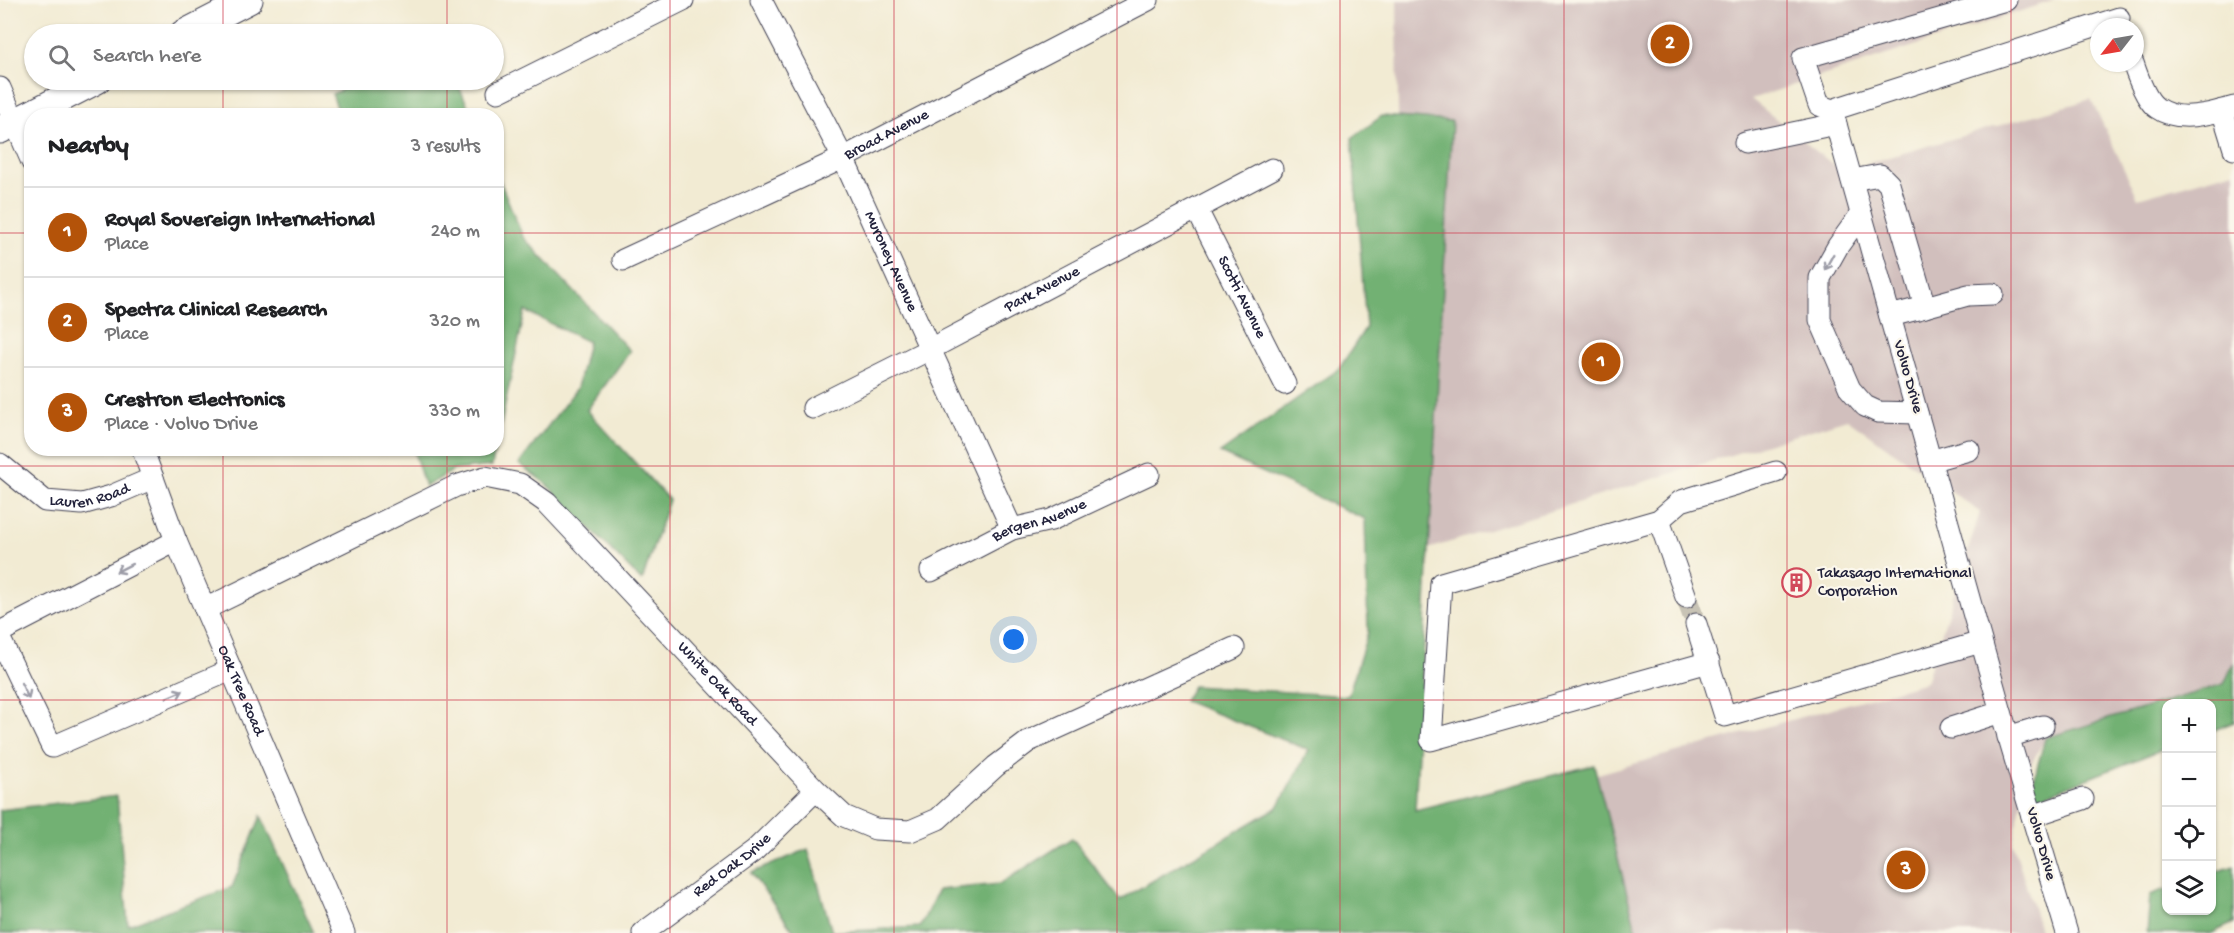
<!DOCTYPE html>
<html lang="en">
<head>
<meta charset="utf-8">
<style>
  :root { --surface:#fff; --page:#f6f6f6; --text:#202124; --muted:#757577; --line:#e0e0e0; --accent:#b45309 }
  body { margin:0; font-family:"Gochi Hand",sans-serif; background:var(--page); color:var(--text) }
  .controls { position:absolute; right:18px; bottom:18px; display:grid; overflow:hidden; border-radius:12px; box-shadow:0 2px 4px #0004 }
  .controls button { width:54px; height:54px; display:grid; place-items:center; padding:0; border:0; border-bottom:2px solid var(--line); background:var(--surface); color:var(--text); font:30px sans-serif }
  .compass { position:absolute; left:2090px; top:18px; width:54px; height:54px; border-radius:50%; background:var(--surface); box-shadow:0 2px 4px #0004; rotate:239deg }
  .you { position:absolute; left:1014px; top:640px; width:21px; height:21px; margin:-15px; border:4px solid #fff; border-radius:50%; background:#1a73e8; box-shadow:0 0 0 9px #1a73e833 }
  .badge { display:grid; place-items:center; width:39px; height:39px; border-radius:50%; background:var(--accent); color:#fff; font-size:20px; font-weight:700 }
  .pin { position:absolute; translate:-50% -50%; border:3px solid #fff; box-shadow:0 2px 6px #0006 }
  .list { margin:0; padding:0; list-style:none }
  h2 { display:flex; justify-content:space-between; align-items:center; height:78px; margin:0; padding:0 24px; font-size:26px }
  h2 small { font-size:20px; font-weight:400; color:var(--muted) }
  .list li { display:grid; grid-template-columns:39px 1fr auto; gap:18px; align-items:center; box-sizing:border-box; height:90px; padding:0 24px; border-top:2px solid var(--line) }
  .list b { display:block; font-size:22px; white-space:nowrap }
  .list p { margin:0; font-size:20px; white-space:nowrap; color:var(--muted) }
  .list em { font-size:20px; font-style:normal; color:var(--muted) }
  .icon { flex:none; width:33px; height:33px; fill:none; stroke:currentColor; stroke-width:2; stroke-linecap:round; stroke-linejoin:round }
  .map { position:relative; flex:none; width:2234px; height:933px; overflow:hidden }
  .search { position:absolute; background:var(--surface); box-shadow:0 2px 4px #0004; left:24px; top:24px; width:480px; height:66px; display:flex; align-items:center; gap:15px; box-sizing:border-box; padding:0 21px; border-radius:33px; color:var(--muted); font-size:22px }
  .panel { position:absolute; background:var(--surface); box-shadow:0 2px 4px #0004; left:24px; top:108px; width:480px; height:348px; border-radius:24px }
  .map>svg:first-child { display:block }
</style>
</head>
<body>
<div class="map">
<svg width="2234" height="933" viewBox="0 0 2234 933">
  <rect width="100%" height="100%" fill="#fbf7ec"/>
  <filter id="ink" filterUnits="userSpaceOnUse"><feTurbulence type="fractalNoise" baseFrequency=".0167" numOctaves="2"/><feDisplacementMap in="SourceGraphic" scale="12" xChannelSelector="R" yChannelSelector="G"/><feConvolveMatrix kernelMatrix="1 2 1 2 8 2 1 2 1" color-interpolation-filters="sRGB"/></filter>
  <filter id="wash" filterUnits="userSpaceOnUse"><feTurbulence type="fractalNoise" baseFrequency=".008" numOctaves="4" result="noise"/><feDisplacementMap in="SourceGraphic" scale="24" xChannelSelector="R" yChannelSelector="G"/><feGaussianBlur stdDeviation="1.35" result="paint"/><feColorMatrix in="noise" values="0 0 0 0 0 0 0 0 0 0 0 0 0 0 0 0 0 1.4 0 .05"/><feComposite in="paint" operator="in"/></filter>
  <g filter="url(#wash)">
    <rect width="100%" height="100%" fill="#f2ebd3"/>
    <polygon fill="#d1bfbd" points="1397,0 2055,0 1751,99 1841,171 2091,99 2138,198 2234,171 2234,662 2224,684 2045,738 2028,770 2013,843 2041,933 1406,933 1405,828 1926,682 1980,512 1847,419 1402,557"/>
    <g fill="#72b173" stroke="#4a6a57" stroke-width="1.5">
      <polygon points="365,80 456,80 472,115 340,115 332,94"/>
      <polygon points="1382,116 1452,121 1415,810 1594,765 1637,933 795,933 751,873 808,849 832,932 920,927 938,890 1000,884 1072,838 1120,900 1278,807 1309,750 1184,701 1193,686 1348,696 1368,632 1365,519 1220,453 1339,369 1366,327 1352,138"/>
      <polygon points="497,174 523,237 630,351 587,410 669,500 642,581 545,483 519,464 577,388 588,342 525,311 497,443"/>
      <polygon points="413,449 413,448 495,449 492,466 454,470 425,487"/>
      <polygon points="2234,662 2234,722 2212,731 2212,704 2166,704 2166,748 2028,802 2045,738 2224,684"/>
      <polygon points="117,796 128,925 232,887 261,816 314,933 0,933 0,810"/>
      <polygon points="2234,866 2234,923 2212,933 2147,933 2150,895 2166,889 2166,910 2212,910 2212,873"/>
    </g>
  </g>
  <g filter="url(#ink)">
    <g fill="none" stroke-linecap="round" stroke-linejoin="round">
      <polyline stroke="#c8c3b5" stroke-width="21" stroke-dasharray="21 10" stroke-linecap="butt" points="1686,597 1696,624"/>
      <defs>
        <g id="minor">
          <path id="s1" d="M 761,0 L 843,158 L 1012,529"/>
          <path d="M 2133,63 C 2137,75 2146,101 2157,108 C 2178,123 2211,114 2234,107"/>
          <polyline points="0,88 32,162"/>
          <polyline points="498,92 683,0"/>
          <polyline points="1832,110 1819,105 1803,58 2006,0"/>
          <polyline points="2222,110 2234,149"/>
          <polyline points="1745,143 1836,124"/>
          <polyline points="1852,180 1880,175 1889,184 1925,307 1890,316"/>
          <path id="s2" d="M 1197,210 L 1285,384"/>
          <polyline points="1861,214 1838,246 1820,278 1820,320 1850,389 1865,406 1878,412 1917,413"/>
          <path id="s3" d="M 623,260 L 843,158 L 1148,0"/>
          <polyline points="1925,307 1968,295 1993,294"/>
          <path id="s4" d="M 813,408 L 930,349 L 1272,169"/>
          <path id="s5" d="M 142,448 L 176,541 L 344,933"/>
          <polyline points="1930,461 1969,450"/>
          <path id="s6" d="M 0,464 L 45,501 L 82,504 L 111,496 L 153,478"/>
          <polyline points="1659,520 1686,597"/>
          <path id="s7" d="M 931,571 L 1012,529 L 1051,520 L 1149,474"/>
          <path id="s8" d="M 205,609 L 456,486 L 485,477 L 520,484 L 547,503 L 816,790 L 844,816 L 875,829 L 910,831 L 938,819 L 996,766 L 1029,741 L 1234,648"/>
          <polyline points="1696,624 1725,716 1981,642"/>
          <polyline points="0,632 176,541"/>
          <polyline points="0,639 52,747 231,670"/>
          <polyline points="1709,662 1431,740 1441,583 1659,520 1681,501 1776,472"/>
          <polyline points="1951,728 2001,712"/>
          <polyline points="2008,737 2043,726"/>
          <polyline points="2032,816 2083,799"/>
          <path id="s9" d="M 643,933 L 754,851 L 816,790"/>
          <polyline points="2067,933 2001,712 1832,110 2119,18"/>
        </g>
        <g id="major">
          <polyline points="183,34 249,0"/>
          <polyline points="0,130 97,80"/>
        </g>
      </defs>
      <use href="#minor" stroke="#414052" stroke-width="23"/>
      <use href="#major" stroke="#414052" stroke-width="29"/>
      <use href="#minor" stroke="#fff" stroke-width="21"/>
      <use href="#major" stroke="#fff" stroke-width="27"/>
    </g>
    <defs><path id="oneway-shaft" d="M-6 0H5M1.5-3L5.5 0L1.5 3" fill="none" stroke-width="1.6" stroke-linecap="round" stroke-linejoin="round" transform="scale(1.5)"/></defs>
    <g stroke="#9c9ca7">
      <use href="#oneway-shaft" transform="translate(1829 262) rotate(119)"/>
      <use href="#oneway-shaft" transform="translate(124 568) rotate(153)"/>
      <use href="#oneway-shaft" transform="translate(25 691) rotate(64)"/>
      <use href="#oneway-shaft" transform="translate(175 694) rotate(-23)"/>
    </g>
  </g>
  <path fill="none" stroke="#d1495b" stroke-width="1.5" stroke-opacity="0.55" d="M 223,0 L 223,34M 447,0 L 447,34M 670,0 L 670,933M 894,0 L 894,933M 1117,0 L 1117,933M 1340,0 L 1340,933M 1564,0 L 1564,933M 1787,0 L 1787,933M 2011,0 L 2011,933M 223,80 L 223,116M 447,80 L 447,116M 0,233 L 32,233M 496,233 L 2234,233M 223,448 L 223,933M 447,448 L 447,933M 0,466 L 2234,466M 0,700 L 2234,700"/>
  <defs>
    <symbol id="building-ring" viewBox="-11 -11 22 22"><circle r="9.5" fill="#fbf7ec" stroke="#d1495b" stroke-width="1.5"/><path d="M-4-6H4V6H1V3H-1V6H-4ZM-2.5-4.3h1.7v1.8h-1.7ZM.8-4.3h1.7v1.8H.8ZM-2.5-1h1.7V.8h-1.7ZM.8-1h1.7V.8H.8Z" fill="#d1495b"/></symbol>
  </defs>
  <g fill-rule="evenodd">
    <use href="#building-ring" x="1780" y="566" width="33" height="33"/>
  </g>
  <g text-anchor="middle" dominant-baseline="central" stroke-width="4.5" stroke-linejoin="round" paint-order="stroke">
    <g font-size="16" fill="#22223b" stroke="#fbf7ec">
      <text stroke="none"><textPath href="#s3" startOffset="292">Broad Avenue</textPath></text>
      <text stroke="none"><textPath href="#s1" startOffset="292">Muroney Avenue</textPath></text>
      <text stroke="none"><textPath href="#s4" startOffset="258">Park Avenue</textPath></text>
      <text stroke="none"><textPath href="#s2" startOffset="98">Scotti Avenue</textPath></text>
      <text transform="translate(1907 377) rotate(74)">Volvo Drive</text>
      <text stroke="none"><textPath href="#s6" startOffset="104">Lauren Road</textPath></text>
      <text stroke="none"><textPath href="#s7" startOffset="120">Bergen Avenue</textPath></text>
      <text stroke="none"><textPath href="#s8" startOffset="627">White Oak Road</textPath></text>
      <text stroke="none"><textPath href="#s5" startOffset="262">Oak Tree Road</textPath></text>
      <text transform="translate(2040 844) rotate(74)">Volvo Drive</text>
      <text stroke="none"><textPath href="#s9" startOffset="112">Red Oak Drive</textPath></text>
    </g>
    <g font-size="16" fill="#22223b" stroke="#fbf7ec" text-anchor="start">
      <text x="1818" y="574">Takasago International<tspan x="1818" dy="18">Corporation</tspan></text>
    </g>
  </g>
</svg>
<div class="controls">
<button>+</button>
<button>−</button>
<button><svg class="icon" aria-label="locate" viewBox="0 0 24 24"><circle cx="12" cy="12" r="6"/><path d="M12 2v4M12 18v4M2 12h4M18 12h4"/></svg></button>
<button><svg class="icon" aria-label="layers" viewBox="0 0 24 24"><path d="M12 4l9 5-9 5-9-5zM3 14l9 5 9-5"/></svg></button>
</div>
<svg class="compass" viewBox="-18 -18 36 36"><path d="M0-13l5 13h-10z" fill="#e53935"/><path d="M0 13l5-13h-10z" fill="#757577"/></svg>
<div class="you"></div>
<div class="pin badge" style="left:1601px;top:362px">1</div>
<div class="pin badge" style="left:1670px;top:44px">2</div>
<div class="pin badge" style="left:1906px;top:870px">3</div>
<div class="search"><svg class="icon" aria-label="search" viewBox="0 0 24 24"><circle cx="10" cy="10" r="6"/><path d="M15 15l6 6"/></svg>Search here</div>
<section class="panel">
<h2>Nearby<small>3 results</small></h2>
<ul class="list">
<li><span class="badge">1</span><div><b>Royal Sovereign International</b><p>Place</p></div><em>240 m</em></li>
<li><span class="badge">2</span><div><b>Spectra Clinical Research</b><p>Place</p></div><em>320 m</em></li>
<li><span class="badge">3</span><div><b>Crestron Electronics</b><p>Place · Volvo Drive</p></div><em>330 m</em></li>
</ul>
</section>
</div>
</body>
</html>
